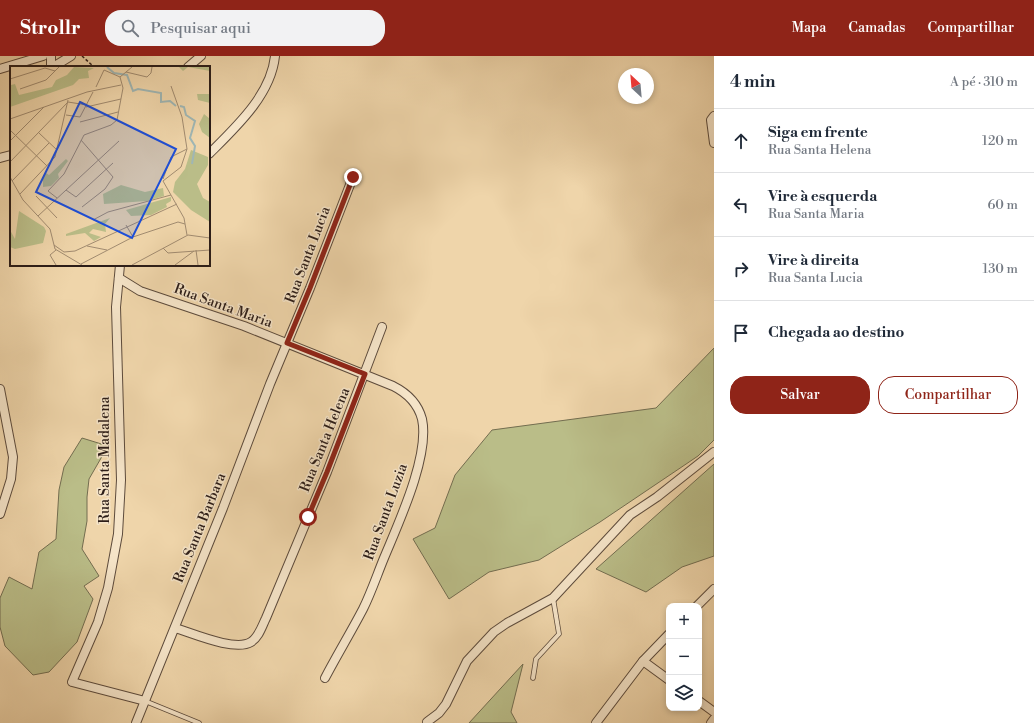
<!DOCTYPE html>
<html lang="pt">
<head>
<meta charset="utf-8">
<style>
  :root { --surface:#fff; --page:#f2f2f3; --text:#1f2937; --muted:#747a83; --line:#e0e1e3; --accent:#8f2418 }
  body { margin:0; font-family:"Libre Bodoni",serif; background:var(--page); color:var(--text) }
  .controls { position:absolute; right:12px; bottom:12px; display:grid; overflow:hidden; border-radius:8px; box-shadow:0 2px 6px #0003 }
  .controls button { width:36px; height:36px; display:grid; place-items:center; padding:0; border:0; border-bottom:1px solid var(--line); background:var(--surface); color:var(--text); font:20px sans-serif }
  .compass { position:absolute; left:618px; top:12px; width:36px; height:36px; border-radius:50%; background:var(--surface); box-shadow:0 2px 6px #0003; rotate:334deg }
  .stop { position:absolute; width:12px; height:12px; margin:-9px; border:3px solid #8f2418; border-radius:50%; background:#fff }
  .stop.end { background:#8f2418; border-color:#fff; box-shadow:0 1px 4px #0008 }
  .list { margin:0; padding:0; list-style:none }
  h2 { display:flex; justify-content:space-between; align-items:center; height:52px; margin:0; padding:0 16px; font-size:17px }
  h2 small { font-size:13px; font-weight:400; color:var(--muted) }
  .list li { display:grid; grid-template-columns:26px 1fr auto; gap:12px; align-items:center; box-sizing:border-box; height:64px; padding:0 16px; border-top:1px solid var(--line) }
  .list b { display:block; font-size:15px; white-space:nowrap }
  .list p { margin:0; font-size:13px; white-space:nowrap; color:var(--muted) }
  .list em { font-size:13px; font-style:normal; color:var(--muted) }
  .actions { display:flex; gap:8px; padding:12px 16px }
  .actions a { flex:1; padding:9px 0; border:1px solid var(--accent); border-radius:16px; text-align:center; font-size:14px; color:var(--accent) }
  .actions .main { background:var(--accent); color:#fff }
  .icon { flex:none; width:22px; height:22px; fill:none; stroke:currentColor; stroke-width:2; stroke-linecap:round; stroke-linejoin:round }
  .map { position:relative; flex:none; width:714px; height:667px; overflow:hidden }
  header { display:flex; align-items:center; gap:24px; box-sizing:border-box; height:56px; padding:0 20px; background:var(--accent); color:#fff }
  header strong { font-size:19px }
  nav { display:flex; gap:22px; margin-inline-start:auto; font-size:14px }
  .search { width:280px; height:36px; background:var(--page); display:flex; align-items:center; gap:10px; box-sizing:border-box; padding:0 14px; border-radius:16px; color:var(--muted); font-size:15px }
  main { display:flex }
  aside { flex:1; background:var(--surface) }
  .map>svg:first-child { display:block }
</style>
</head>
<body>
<header>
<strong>Strollr</strong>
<div class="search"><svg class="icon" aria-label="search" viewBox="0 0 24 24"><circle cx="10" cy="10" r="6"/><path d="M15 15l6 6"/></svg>Pesquisar aqui</div>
<nav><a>Mapa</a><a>Camadas</a><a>Compartilhar</a></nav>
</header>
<main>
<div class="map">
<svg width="714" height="667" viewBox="0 0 714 667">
  <rect width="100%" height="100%" fill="#efd5aa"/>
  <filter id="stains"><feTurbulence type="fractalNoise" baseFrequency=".005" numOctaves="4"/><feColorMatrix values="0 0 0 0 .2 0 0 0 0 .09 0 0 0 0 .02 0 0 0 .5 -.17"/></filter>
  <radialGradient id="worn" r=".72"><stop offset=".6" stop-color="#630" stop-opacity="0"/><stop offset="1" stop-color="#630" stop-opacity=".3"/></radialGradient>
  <g fill="#babd88" stroke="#736d50">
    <polygon points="714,292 714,384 698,400 600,466 539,504 489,516 449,543 413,483 435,472 455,419 492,374 656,352"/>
    <polygon points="82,382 108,390 89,423 87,441 87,465 82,493 99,520 84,530 93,543 77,586 49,616 33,619 5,590 0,571 0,542 9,521 32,533 39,496 56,483 59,434 64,411"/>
    <polygon points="714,408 714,500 682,511 646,536 596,513"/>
    <polygon points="523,608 511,656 517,667 469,667"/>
  </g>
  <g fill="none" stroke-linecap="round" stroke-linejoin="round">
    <defs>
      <g id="service">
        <polyline points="533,622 536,603 559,578 553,542"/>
        <polyline points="145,645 199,667"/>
      </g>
      <g id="minor">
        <polyline points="51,11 51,0"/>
        <polyline points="53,11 71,0"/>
        <polyline points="188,11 201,0"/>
        <polyline points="0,13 43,0"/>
        <polyline points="714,60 711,64 714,87"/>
        <path d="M 209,98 C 236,71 271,39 275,0"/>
        <polyline points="0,102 11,99"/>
        <polyline points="120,209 116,251 121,424 118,478 108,532 98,566 72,626 145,645"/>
        <path d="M 119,222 L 140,235 L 244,270 L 393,330 C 407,337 418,348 422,363 C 430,400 398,468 384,502 C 377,519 371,537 363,553 C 351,576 337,599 325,622"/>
        <polyline points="0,333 13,401 11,423 0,458"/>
        <polyline points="697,550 714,533"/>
        <path d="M 175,572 C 192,577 235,596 251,586 C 259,581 262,570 266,562 L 327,416 L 382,271"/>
        <polyline points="643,605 669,624"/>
        <polyline points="699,645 714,656"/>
        <polyline points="427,666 439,657 446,648 467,605 494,576 507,567 553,542 630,459 657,441 714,396"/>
        <polyline points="136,667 223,452 270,328 310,232 353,121"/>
        <polyline points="596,667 643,605 669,578"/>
        <polyline points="711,667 714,663"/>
      </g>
    </defs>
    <use href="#service" stroke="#5d4b3c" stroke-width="5.5"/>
    <use href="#minor" stroke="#5d4b3c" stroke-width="10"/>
    <polyline stroke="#2c1d18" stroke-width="1.5" stroke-dasharray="3 2" stroke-linecap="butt" points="82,0 94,11"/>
    <use href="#service" stroke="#f5e4c8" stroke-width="4"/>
    <use href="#minor" stroke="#f5e4c8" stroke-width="8"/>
  </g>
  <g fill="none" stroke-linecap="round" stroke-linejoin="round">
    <polyline stroke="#8f2418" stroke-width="5" points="308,461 327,416 365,318 287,287 310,232 353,121"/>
  </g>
  <g text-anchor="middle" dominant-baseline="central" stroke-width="3" stroke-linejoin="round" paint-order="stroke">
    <g font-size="14" fill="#2c1d18" stroke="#f5e4c8">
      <text transform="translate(308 199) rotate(-69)">Rua Santa Lucia</text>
      <text transform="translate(223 250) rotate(20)">Rua Santa Maria</text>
      <text transform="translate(325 384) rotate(-68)">Rua Santa Helena</text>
      <text transform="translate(105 404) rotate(-90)">Rua Santa Madalena</text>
      <text transform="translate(386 456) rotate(-70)">Rua Santa Luzia</text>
      <text transform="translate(200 472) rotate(-68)">Rua Santa Barbara</text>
    </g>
  </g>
  <g transform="translate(10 10)">
    <rect width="200" height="200" fill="#efd5aa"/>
    <path d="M 64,1 L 84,2 L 78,5 L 79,12 L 69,13 L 63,19 L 0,41 L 1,19 L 5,18 L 9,29 L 42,21 L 46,14 L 57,9 ZM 169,1 L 200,1 L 200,5 L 178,1 L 173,5 ZM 187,28 L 200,28 L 200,37 L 188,34 ZM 194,48 L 200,53 L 200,72 L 192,66 L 189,58 ZM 181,84 L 198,91 L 198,99 L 187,118 L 193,132 L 200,136 L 200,156 L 181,144 L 163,126 L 165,116 L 175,103 ZM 56,93 L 58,95 L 48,108 L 49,112 L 41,120 L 33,121 L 33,110 L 36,107 L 39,109 ZM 111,119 L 135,126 L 153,122 L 154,130 L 137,135 L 94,138 L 93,128 ZM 161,131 L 161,135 L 156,138 L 157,141 L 141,149 L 121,150 L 116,144 ZM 9,145 L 34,161 L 36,165 L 33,177 L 5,183 L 0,181 L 0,164 L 5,173 ZM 100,152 L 95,158 L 96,166 L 83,163 L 79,167 L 91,171 L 84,175 L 75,167 L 56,170 L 56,168 Z" fill="#babd88"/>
    <path fill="none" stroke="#9fb6b4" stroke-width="2" d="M 97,1 L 104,7 L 117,9 L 123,25 L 128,23 L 151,27 L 151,36 L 160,35 L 166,40M 170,40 L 174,41 L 176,49 L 185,55 L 180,72 L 185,80 L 182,98"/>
    <path fill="none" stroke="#a18b70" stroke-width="1" d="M 116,6 L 137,11 L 141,7 L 142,1M 110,11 L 122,1M 0,13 L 35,2 L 45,5M 161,20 L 172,51 L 177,83 L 171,101 L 153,115 L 174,152 L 177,169M 86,21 L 94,4 L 110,11M 10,23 L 36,14 L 49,1M 76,41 L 111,33M 56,49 L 70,51 L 83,26M 0,53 L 77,26 L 111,19M 70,56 L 108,46M 0,64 L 37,100M 29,67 L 47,84M 71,74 L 103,111 L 95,123 L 72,141M 0,75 L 34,41M 0,96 L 58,36 L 77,39M 0,111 L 13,134 L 40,163 L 45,183 L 72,199M 153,113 L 161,91 L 177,83M 2,115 L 39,77M 56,124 L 66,131 L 103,97M 10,128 L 45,91 L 58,34M 26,130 L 47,152M 47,132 L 38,125 L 54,108 L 74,69 L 101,59 L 107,54 L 113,22 L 110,11M 28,150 L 109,75M 83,154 L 98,146 L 161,129M 116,159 L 123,171M 44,179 L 54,186 L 65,185 L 167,138M 77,180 L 97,184M 153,182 L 158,187 L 200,184M 186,184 L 188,199M 71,198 L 123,171 L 168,156 L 175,158M 46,199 L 40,189 L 46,184M 122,199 L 178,169 L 200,172M 165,199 L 184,185"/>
    <path fill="#1d4ed8" fill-opacity="0.15" stroke="#1d4ed8" stroke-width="2" d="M 70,36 L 166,83 L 122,172 L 26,126 Z"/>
    <rect width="200" height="200" fill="none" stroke="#2c1d18" stroke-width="2"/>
  </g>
  <rect width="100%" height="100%" filter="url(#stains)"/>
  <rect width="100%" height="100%" fill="url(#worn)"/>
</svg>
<div class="controls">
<button>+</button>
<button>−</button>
<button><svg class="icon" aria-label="layers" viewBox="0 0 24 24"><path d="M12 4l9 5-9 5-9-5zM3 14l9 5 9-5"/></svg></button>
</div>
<svg class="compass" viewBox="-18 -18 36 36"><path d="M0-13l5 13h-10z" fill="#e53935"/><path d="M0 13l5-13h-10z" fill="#747a83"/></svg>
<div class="stop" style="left:308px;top:461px"></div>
<div class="stop end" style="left:353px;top:121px"></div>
</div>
<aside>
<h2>4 min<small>A pé · 310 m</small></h2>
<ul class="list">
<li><svg class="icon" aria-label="ahead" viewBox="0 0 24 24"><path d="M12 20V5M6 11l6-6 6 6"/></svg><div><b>Siga em frente</b><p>Rua Santa Helena</p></div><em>120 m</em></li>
<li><svg class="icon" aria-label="left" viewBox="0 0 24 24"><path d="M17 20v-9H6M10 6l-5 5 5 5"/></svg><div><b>Vire à esquerda</b><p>Rua Santa Maria</p></div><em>60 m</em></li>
<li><svg class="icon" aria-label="right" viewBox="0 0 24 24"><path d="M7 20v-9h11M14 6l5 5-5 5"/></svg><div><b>Vire à direita</b><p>Rua Santa Lucia</p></div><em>130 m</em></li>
<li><svg class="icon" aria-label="arrive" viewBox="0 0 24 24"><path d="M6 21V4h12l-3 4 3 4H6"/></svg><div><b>Chegada ao destino</b></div></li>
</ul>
<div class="actions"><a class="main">Salvar</a><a>Compartilhar</a></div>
</aside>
</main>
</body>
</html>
